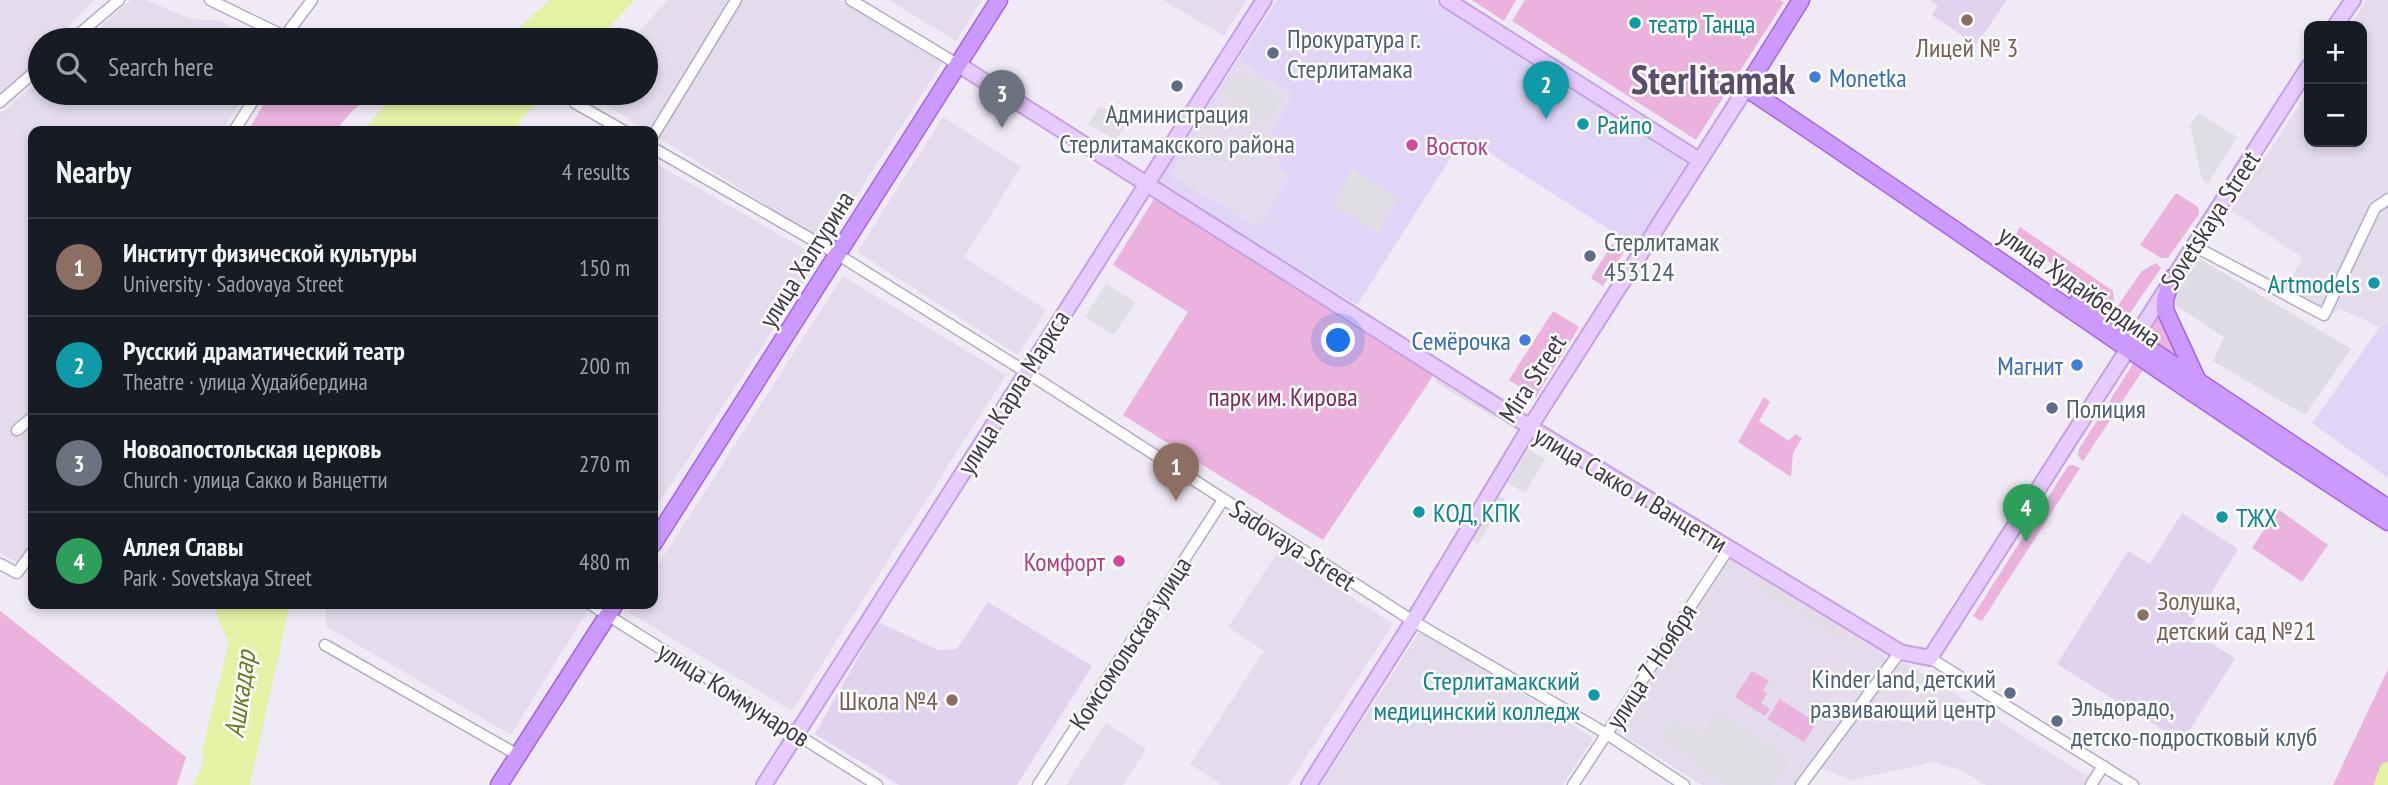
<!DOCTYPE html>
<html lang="en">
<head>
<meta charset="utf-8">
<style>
  :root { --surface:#171b24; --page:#242831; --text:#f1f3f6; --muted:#9ea1a6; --line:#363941; --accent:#0f766e }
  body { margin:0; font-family:"PT Sans Narrow",sans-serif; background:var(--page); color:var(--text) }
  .controls { position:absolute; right:21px; top:21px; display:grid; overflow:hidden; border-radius:14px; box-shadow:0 4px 10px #0003 }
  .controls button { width:63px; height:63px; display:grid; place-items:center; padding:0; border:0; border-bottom:2px solid var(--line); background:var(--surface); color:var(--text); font:35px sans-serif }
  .you { position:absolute; left:1339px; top:341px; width:24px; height:24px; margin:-18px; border:5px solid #fff; border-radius:50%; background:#1a73e8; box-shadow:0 0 0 10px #1a73e833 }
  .badge { display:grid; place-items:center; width:46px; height:46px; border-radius:50%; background:var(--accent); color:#fff; font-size:23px; font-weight:700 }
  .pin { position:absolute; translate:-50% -58px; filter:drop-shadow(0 2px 4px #0008) }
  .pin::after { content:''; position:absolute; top:37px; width:24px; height:21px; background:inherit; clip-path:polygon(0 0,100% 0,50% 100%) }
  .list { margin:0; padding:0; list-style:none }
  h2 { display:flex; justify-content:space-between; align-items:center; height:91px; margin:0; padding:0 28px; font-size:30px }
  h2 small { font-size:23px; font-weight:400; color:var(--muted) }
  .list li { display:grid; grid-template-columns:46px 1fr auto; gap:21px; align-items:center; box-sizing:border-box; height:98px; padding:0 28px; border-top:2px solid var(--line) }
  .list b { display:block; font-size:26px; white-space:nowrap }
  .list p { margin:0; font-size:23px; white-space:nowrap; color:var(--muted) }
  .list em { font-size:23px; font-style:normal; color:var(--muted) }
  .icon { flex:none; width:38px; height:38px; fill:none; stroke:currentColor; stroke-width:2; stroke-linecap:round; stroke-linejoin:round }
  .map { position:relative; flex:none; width:2388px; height:785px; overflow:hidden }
  .search { position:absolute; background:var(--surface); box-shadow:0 4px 10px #0003; left:28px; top:28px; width:630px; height:77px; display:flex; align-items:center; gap:18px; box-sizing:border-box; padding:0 24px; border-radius:38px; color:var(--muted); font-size:26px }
  .panel { position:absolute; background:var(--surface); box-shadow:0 4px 10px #0003; left:28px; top:126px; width:630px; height:483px; border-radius:14px }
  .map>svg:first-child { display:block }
</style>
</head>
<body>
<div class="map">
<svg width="2388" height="785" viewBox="0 0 2388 785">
  <rect width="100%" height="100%" fill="#efeaf5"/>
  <g fill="#e4dced">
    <polygon points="0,0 94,0 55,40 40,40 40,56 0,99"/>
    <polygon points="131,0 145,0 192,19 220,21 258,40 85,40"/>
    <polygon points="668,0 840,0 942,63 826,243 653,134 653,131 648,131 587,93 646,93 646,40 631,40"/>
    <polygon points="889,0 982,0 956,41"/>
    <polygon points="1163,0 1246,0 1224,36"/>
    <polygon points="2367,0 2388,0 2388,323 2380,327 2340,309 2322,319 2280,297 2303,258 2231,210 2309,90 2309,142 2362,142 2362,26 2350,26"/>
    <polygon points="1240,62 1293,94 1270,134 1283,143 1289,175 1258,227 1170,175"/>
    <polygon points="40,79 40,93 246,93 222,131 33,131 33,571 0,553 0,114"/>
    <polygon points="943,117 1021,167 964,257 1046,310 1018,355 857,252"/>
    <polygon points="653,162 820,258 653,512"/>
    <polygon points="843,276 1006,375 792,711 628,612 633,604 653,604 653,573"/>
    <polygon points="1279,550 1393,624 1288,785 1219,785 1219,783 1190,764 1264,651 1228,627"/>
    <polygon points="1731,553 1892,655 1795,785 1702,785 1617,731"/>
    <polygon points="326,604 575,604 587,611 511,735 326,626"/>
    <polygon points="1421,630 1593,738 1563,785 1320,785"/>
    <polygon points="1902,661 2102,785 1986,785 1963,771 1933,762 1852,780 1819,767"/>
    <polygon points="1106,723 1146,749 1123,785 1066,785"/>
  </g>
  <g fill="#e1d5f7" fill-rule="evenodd">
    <path d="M 1277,0 L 1434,0 L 1690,165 L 1637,247 L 1464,137 L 1357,305 L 1158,183 ZM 1240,62 L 1293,94 L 1270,135 L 1283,143 L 1285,155 L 1277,168 L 1289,176 L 1258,227 L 1170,175 Z"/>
    <polygon points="2388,323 2388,478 2312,423 2380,327"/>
  </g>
  <polygon fill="#dedbe5" points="2200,259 2351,349 2305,415 2213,361 2224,337 2169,301"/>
  <g fill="#e1d3ee">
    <polygon points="1929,0 2007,0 1976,45 1932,15 1938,5"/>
    <polygon points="2182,513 2238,549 2189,629 2235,658 2182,742 2057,664 2128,551 2150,564"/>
    <polygon points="988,602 1092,666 1017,785 899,785 815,734 878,622 938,650 957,649"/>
  </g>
  <g fill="#eab2dd">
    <polygon points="1472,0 1516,0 1504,21"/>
    <polygon points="1525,0 1780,0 1784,2 1696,140 1512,21"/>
    <polygon points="270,93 374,93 353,110 335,131 248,131"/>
    <polygon points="2176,193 2198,207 2199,214 2168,258 2161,258 2140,245"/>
    <polygon points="1155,197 1435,373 1323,540 1123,415 1188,312 1113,265"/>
    <polygon points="2020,227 2113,291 2114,306 2014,238"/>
    <polygon points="1612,244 1624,252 1603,286 1591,278"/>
    <polygon points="2156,263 2161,268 2130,313 2124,313 2116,308 2142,271"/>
    <polygon points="1553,311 1579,327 1536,397 1509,380"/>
    <polygon points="2157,319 2163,321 2182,362 2151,340 2149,331"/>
    <polygon points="2133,364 2143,370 2083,461 2078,456 2079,449"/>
    <polygon points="1764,397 1770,402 1759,421 1789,441 1795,434 1802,438 1793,453 1791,477 1738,442"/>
    <polygon points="2073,465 2080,468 1982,621 1973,616 2068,466"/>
    <polygon points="2278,509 2328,545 2302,582 2252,548"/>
    <polygon points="0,611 186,757 177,785 0,785"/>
    <polygon points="2388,669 2388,761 2377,785 2333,785"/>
    <polygon points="1752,671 1769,681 1763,690 1767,694 1761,703 1770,709 1765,716 1735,697"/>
    <polygon points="1780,699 1817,723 1804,742 1767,719"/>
  </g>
  <g fill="#e0dee4">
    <polygon points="1237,68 1284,97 1268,123 1221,93"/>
    <polygon points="1100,106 1127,123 1116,140 1088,124"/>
    <polygon points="2199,113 2237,137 2208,184 2202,180 2190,125"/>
    <polygon points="1254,135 1264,142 1250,165 1239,159"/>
    <polygon points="1353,170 1399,198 1378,232 1332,205"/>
    <polygon points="1106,284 1135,302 1114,335 1085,317"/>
    <polygon points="1445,363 1506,400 1495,418 1434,381"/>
    <polygon points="1528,449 1545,459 1525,493 1508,483"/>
    <polygon points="1491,491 1505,499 1478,544 1464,536"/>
    <polygon points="1758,579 1851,638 1847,645 1754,585"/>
    <polygon points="1717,711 1791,758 1774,785 1725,785 1691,763 1693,759 1660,739 1673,719 1701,736"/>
  </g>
  <g fill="#e3f2a5">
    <polygon points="550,0 635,0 597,40 505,40"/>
    <polygon points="395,93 546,93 526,114 513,131 363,131"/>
    <polygon points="214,604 225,604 229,607 231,604 290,604 250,785 193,785 204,761 202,751 229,642 219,622"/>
  </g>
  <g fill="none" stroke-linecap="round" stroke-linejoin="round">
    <polyline stroke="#e3f2a5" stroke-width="18" points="2383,785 2388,771"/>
    <defs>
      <g id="street">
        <polyline points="210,0 284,36"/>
        <polyline points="851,0 959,65"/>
        <polyline points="72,40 119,0"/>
        <polyline points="282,40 312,0"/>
        <polyline points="0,102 40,67"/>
        <polyline points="575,103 624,131"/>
        <polyline points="234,131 258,93"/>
        <polyline points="653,136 736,0"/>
        <polyline points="653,148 837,254 1026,372 1413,621 1607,734 1684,785"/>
        <polyline points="2194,246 2324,315 2375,208 2388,199"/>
        <polyline points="17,430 33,417"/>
        <polyline points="0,564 17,573 33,551"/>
        <polyline points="590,604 877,785"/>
        <polyline points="325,645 518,755"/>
        <polyline points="1930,658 2133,785"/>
        <polyline points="1038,785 1223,500"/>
        <polyline points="1573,785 1729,548"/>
        <polyline points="1801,785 1900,652"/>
        <polyline points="2091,785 2103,766"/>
      </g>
      <g id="secondary">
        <polyline points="1447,0 1699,160"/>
        <polyline points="2335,26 2353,0"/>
        <polyline points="959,65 1530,427 1900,652 1930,658 2309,66"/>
        <polyline points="764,785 1264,0"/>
        <polyline points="1309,785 1413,621 1530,427 1746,88"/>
      </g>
      <g id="primary">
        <path d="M 1801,0 L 1746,88 C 1961,231 2171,383 2388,522"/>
        <polyline points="2172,278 2165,299 2165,310 2196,377"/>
        <polyline points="2078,301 2388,508"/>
        <polyline points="653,544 999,0"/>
        <polyline points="499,785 615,604"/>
      </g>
    </defs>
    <use href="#street" stroke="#b5acc1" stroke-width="13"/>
    <use href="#secondary" stroke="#c3a1e2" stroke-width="18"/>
    <use href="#primary" stroke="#a466e7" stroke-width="19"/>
    <use href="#street" stroke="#fff" stroke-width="10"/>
    <use href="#secondary" stroke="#e7caff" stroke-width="14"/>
    <use href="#primary" stroke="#c9f" stroke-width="16"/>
  </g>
  <g fill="#8d6e63" stroke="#fff" stroke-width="2.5">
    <circle cx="1967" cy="20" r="7"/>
    <circle cx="2143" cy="615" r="7"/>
    <circle cx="952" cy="700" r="7"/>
  </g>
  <g fill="#0f9aa8" stroke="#fff" stroke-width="2.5">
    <circle cx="1635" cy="23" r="7"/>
    <circle cx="1583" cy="124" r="7"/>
    <circle cx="2374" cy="283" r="7"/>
    <circle cx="1419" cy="512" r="7"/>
    <circle cx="2222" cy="517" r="7"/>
    <circle cx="1594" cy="695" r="7"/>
  </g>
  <g fill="#5c6f8a" stroke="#fff" stroke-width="2.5">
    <circle cx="1273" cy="53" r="7"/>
    <circle cx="1177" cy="86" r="7"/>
    <circle cx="1590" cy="256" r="7"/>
    <circle cx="2052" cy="408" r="7"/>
    <circle cx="2010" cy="693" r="7"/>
    <circle cx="2057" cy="721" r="7"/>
  </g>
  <g fill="#3f7fe0" stroke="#fff" stroke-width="2.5">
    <circle cx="1815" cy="77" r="7"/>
    <circle cx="1525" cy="340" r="7"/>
    <circle cx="2077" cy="365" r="7"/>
  </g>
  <g fill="#d1479c" stroke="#fff" stroke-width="2.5">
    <circle cx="1412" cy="145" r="7"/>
    <circle cx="1119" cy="561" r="7"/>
  </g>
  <g text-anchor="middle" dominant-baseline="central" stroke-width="5" stroke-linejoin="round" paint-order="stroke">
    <g font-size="26" fill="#0d838f" stroke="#fff" text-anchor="start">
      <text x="1649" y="23">театр Танца</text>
      <text x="1597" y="124">Райпо</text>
      <text x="2360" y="283" text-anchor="end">Artmodels</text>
      <text x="1433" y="512">КОД, КПК</text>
      <text x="2236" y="517">ТЖХ</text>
      <text x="1580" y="680" text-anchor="end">Стерлитамакский<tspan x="1580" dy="30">медицинский колледж</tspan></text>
    </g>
    <g font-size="26" fill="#4e5e75" stroke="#fff" text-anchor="start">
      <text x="1287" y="38">Прокуратура г.<tspan x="1287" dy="30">Стерлитамака</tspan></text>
      <text x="1177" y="113" text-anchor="middle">Администрация<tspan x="1177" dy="30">Стерлитамакского района</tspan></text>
      <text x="1604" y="241">Стерлитамак<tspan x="1604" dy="30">453124</tspan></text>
      <text x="2066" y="408">Полиция</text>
      <text x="1996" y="678" text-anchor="end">Kinder land, детский<tspan x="1996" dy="30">развивающий центр</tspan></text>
      <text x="2071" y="706">Эльдорадо,<tspan x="2071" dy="30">детско-подростковый клуб</tspan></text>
    </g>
    <g font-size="26" fill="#785e54" stroke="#fff">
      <text x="1967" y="47">Лицей № 3</text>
      <text x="2157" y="600" text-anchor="start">Золушка,<tspan x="2157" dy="30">детский сад №21</tspan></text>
      <text x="938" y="700" text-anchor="end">Школа №4</text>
    </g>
    <g font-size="26" fill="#366cbe" stroke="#fff" text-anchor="end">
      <text x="1829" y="77" text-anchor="start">Monetka</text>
      <text x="1511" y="340">Семёрочка</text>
      <text x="2063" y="365">Магнит</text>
    </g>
    <g font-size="26" fill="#b23c85" stroke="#fff" text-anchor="start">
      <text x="1426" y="145">Восток</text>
      <text x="1105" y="561" text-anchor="end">Комфорт</text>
    </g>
    <g font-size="26" fill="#3e3749" stroke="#fff">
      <text transform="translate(2210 220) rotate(-57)">Sovetskaya Street</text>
      <text transform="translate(806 259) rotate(-58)">улица Халтурина</text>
      <text transform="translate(2080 286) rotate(35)">улица Худайбердина</text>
      <text transform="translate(1532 378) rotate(-57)">Mira Street</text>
      <text transform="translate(1013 392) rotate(-58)">улица Карла Маркса</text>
      <text transform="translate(1631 489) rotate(31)">улица Сакко и Ванцетти</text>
      <text transform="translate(1293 545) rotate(33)">Sadovaya Street</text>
      <text transform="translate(1130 643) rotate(-57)">Комсомольская улица</text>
      <text transform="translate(1651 666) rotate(-57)">улица 7 Ноября</text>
      <text transform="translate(734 694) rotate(32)">улица Коммунаров</text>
    </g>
    <g font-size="26" fill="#7e285b" stroke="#fff">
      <text x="1283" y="396">парк им. Кирова</text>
    </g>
    <g font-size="28" font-style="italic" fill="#6b7e23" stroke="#fff">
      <text transform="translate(239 694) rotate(-82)">Ашкадар</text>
    </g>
    <g font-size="40" font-weight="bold" fill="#5a4e6c" stroke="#fff">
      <text x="1713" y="79">Sterlitamak</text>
    </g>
  </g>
</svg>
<div class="controls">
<button>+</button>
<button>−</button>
</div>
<div class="you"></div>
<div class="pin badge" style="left:1176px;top:501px;background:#8d6e63">1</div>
<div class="pin badge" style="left:1546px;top:119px;background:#0f9aa8">2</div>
<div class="pin badge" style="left:1002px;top:128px;background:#6b7280">3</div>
<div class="pin badge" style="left:2026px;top:542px;background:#2e9e5b">4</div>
<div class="search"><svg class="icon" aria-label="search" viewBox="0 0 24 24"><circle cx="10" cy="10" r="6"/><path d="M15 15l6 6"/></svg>Search here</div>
<section class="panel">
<h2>Nearby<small>4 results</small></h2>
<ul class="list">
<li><span class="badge" style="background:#8d6e63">1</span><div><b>Институт физической культуры</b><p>University · Sadovaya Street</p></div><em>150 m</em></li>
<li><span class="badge" style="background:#0f9aa8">2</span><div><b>Русский драматический театр</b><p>Theatre · улица Худайбердина</p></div><em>200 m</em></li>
<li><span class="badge" style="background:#6b7280">3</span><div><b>Новоапостольская церковь</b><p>Church · улица Сакко и Ванцетти</p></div><em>270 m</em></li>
<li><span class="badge" style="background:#2e9e5b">4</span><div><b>Аллея Славы</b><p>Park · Sovetskaya Street</p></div><em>480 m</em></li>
</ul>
</section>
</div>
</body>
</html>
